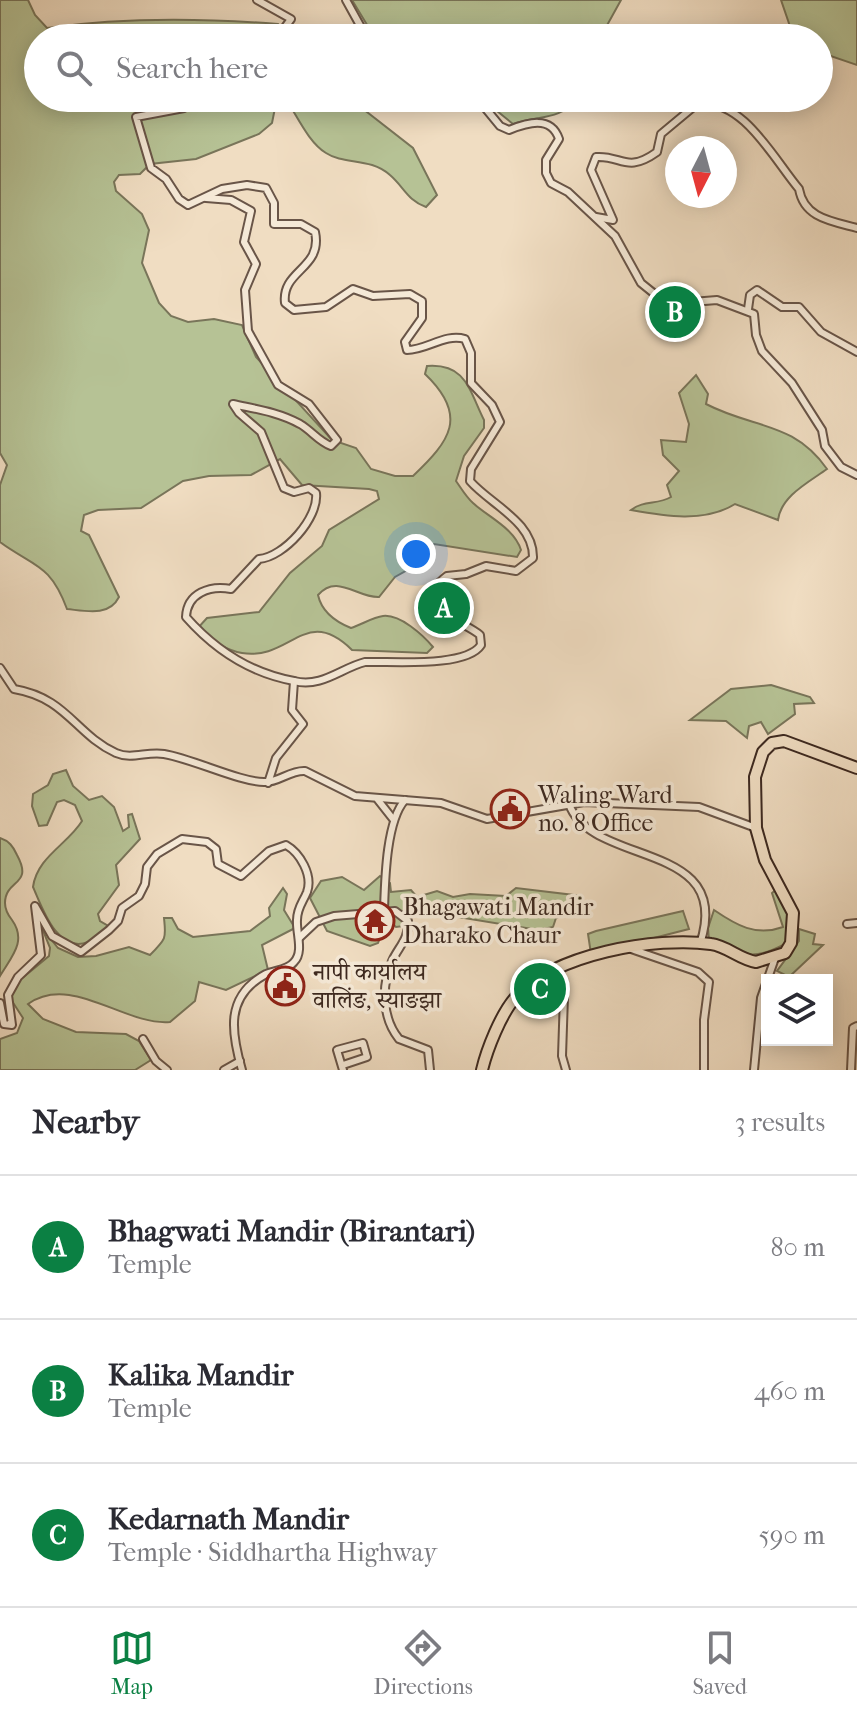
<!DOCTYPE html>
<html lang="en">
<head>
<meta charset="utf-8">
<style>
  :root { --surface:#fff; --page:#f2f2f3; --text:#2b2b33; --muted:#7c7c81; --line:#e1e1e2; --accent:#0b8043 }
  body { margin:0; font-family:"IM FELL French Canon","Noto Serif Devanagari",serif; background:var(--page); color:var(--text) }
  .controls { position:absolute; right:24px; bottom:24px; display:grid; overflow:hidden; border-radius:0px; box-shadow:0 4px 20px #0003 }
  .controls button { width:72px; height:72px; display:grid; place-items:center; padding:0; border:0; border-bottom:2px solid var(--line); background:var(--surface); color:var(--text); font:40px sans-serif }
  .compass { position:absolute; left:665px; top:136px; width:72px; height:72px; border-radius:50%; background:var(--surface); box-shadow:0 4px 20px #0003; rotate:186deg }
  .you { position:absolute; left:416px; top:554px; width:28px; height:28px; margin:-20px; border:6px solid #fff; border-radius:50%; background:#1a73e8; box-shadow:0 0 0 12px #1a73e833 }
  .badge { display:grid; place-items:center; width:52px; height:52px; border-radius:50%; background:var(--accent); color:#fff; font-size:26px; font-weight:700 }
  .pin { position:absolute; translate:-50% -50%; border:4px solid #fff; box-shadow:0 2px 8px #0006 }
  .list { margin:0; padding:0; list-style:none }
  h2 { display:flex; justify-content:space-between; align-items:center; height:104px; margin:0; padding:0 32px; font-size:34px }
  h2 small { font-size:26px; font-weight:400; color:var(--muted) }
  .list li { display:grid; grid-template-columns:52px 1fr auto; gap:24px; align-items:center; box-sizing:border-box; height:144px; padding:0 32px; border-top:2px solid var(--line) }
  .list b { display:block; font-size:30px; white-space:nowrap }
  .list p { margin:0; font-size:26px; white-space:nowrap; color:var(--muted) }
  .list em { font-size:26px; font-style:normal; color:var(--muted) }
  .icon { flex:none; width:44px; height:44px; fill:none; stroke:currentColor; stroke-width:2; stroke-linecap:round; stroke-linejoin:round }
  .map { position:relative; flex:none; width:857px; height:1070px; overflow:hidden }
  .search { position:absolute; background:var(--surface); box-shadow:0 4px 20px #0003; left:24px; right:24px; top:24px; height:88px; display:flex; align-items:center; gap:20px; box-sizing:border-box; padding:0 28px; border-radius:44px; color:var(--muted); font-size:30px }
  .sheet { height:536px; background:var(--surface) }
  nav { display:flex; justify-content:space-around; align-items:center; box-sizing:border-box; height:112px; border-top:2px solid var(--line); background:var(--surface); font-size:22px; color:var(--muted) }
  nav a { display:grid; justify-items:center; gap:4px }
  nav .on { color:var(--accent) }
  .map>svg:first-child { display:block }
</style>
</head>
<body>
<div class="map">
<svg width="857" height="1070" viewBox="0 0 857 1070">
  <rect width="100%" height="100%" fill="#f0ddc2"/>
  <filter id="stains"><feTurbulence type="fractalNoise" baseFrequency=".0025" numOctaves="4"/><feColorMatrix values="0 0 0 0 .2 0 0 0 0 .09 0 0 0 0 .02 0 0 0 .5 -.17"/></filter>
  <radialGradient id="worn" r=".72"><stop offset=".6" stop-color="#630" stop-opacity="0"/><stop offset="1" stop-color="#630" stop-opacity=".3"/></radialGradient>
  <g fill="#b6c295" stroke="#79755a" stroke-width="2">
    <path d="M 0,0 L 28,0 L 35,15 L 47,28 C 124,17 200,18 278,24 L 290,38 L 38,38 L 38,98 L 277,98 L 272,123 L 259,134 L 196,159 L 150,164 L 140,174 L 119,175 L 114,182 L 116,191 L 142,214 L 149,230 L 142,263 L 159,303 L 171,316 L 188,322 L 214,319 L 242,325 L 256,357 L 332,440 L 356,448 L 371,469 L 395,476 L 413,476 C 450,441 469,416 425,374 L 427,366 C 466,363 469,390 484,420 L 484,428 L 464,456 L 456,481 C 461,488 466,497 473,503 C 488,517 514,528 521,550 L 517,557 L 434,544 L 412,557 L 409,569 L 395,577 L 379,597 C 357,598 337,573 318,595 C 322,613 336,622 351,628 C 361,625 373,617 383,616 C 400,614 423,635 433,647 L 427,653 L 352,650 C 305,604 291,661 242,653 C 225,650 210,639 196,630 L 207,618 L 259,612 L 290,573 L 322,546 L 329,530 L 379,499 L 377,491 L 369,489 L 302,485 L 280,459 L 251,475 L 209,476 L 183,481 L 141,508 L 98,510 L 84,515 L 81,531 L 89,535 L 119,597 C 109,617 86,611 67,609 C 50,563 34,567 0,542 L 0,485 L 7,465 L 0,453 Z"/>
    <polygon points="352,0 621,0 600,38 375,38"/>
    <polygon points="781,0 857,0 857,65 819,52 819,38 794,38"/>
    <path d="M 285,98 L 349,98 L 413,148 L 437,195 L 426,207 C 407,200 404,187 390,175 C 370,157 344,165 326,153 C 308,142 297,115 285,98 Z"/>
    <path d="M 481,98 L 581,98 C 557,121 540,115 513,124 Z"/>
    <path d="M 696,375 L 708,394 L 706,404 C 754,429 793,421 827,469 C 809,482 781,496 778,520 L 735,504 C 705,523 664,516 631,510 C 644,500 657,505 671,497 L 667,485 L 679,471 L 663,455 L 661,440 L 686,442 L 689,424 L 679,393 Z"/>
    <polygon points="771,685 810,697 814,703 794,704 795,714 768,734 761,722 749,726 747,738 726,721 690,720 731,689"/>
    <path d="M 66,770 L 73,786 L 89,800 L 102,796 L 114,807 L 123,831 L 129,827 L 128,815 L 132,814 L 140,839 L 116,865 L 119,885 L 98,914 L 100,921 L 110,927 C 102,931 96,938 88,942 C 57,954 42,907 33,887 C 37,857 68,844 82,821 L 75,805 L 64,800 L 57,802 L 47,825 L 39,826 L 32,806 L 33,794 L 48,785 L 53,774 Z"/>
    <path d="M 0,838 C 9,841 13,846 17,855 C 34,886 5,879 5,903 C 5,910 8,915 12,920 C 27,941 12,956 0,976 Z"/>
    <polygon points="380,876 390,883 391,892 411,890 417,897 437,891 453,897 470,894 506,896 516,888 582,896 582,908 556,918 553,927 538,930 409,909 412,925 396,927 387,919 378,943 370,946 327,931 310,898 321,881 342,877 364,890"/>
    <path d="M 283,888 L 287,894 L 284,910 L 295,928 L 262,945 L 268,970 L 226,990 L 199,982 L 195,1001 L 170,1022 C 125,1026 71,973 28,1004 L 43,1019 L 76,1032 L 126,1034 L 139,1041 L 151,1060 L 135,1070 L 0,1070 L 0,1039 L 17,1033 L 23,1018 L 10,998 L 20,980 L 49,956 L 50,948 L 42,928 L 58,948 L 78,957 L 96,956 L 129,947 L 150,955 C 167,938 166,938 164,918 L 172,918 L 178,929 L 193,937 L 250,931 L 270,916 L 269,908 Z"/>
    <path d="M 778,888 L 792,923 L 785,944 C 752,962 742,954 709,940 L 708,928 L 714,910 C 736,925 756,937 783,927 L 772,893 Z"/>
    <polygon points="683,911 689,929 591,954 588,934 596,931"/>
    <polygon points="799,929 815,934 813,944 823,945 789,977 777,971 799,941"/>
  </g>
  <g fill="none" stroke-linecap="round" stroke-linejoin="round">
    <defs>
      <g id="street">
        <polyline points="257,0 291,19 277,38"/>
        <polyline points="346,0 367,38"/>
        <path d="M 196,98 L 184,108 L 136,117 L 151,168 L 166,179 L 179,199 L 188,205 L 222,189 L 247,185 L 266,188 L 274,203 L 274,224 L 301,224 L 315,232 C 323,269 281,270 285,303 L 294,310 L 326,307 L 353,289 L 373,296 L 410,294 L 422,301 L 422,318 L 405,342 L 407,350 C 427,350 445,333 465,339 L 471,353 L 471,383 L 492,405 L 500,422 L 471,469 L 470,481 C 491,505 534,522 533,558 L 516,571 L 486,566 L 466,574 L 447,576 C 407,606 462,620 480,635 L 481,645 C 466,668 392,661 365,662 C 341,668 322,688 294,681 L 292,710 L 303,724 L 276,758 L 268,783"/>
        <path d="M 477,98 L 500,126 L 509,130 C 527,123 551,115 559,139 L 546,160 L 546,173 L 551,183 L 568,192 L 615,236 L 641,283 L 667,304 L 717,300 L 754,314 L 756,335 L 762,351 L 792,383 L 822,430 L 825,446 L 841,467 L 857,475"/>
        <path d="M 698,98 L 697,104 C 742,97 773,158 799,189 C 804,218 831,221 857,228"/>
        <path d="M 206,198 L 231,200 L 251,211 L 244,242 L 256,264 L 245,290 L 248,331 L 278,385 L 309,404 L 337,440 L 331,446 C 318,441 312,431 300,424 C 278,412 255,409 233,404 L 239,413 L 261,432 L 284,488 L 294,492 L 309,488 L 316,493 C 319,518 284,557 259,559 L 231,589 C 210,585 187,593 186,617 C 216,651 250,673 294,681"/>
        <path d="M 596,217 L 613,220 L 591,170 L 596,157 C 622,155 626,174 657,152 L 661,134 L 697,104"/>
        <polyline points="748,309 750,295 757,290 782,307 799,307 821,332 857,352"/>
        <path d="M 0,668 L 14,689 C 67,698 75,734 116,753 C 132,760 147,751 164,754 C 193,759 240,782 264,782 C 278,783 290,770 305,771 L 355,796 L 441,803 L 487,819 L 584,802 L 699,807 L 756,828"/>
        <polyline points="378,800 393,819"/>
        <path d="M 569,804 C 592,868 735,839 700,944"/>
        <path d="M 384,910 C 385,881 386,821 405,800"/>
        <polyline points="847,924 857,923"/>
        <path d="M 299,938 L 316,922 L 334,916 L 395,911 L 408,921 C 409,939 399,946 392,961 C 381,986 382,1018 399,1039 L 428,1050 L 430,1070"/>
        <polyline points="631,949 698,972 709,982 704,1020 704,1070"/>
        <polyline points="564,996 562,1056 566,1070"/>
        <path d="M 0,1003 L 4,1024 L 12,1025 L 8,995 L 18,977 L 41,955 L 35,906 L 52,936 L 81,952 L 109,930 L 118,921 L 122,908 L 139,896 L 145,884 L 147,867 L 157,854 L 182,839 L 207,842 L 216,849 L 218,864 L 241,876 L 269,851 L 286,845 C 300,853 313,875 307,892 C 303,902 297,908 297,920 C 296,933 304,952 294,962 C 288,970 275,970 266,974 C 225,996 231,1032 242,1070"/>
        <polyline points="143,1039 156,1061 167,1070"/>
        <polyline points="224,1070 240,1061"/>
        <polyline points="343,1070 337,1050 363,1043 367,1057 343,1065"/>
        <polyline points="754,1070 761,998 775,958"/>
        <polyline points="851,1070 853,1028 857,1026"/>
      </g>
      <path id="highway" d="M 482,1070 C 487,1049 501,1014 515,998 C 552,954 657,936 711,944 C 727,946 739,959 756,962 L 785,953 L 791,943 L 793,913 L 765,860 L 756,828 L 755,777 L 763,752 L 772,743 L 784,741 L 857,768"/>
    </defs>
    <use href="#street" stroke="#695548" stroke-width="10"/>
    <use href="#highway" stroke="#3c281f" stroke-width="14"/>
    <use href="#street" stroke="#f5e9d7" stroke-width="6"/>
    <use href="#highway" stroke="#f0ddc2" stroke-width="10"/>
  </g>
  <defs>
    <symbol id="civic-ring" viewBox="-11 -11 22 22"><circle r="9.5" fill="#f5e9d7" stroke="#8f2418" stroke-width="1.5"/><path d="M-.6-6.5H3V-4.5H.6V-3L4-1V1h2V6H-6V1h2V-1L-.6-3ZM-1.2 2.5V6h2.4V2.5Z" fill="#8f2418"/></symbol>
    <symbol id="temple-ring" viewBox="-11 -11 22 22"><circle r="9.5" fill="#f5e9d7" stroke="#8f2418" stroke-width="1.5"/><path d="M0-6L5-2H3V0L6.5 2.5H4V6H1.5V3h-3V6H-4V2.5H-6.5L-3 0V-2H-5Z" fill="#8f2418"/></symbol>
  </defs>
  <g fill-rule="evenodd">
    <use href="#civic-ring" x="488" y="787" width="44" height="44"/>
    <use href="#temple-ring" x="353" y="899" width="44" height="44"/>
    <use href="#civic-ring" x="263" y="964" width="44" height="44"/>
  </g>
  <g text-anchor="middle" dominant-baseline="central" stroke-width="7" stroke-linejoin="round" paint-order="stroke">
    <g font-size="24" fill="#3c281f" stroke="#f5e9d7" text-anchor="start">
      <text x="538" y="795">Waling Ward<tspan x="538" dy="28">no. 8 Office</tspan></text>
      <text x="403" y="907">Bhagawati Mandir<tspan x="403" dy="28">Dharako Chaur</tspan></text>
      <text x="313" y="972">नापी कार्यालय<tspan x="313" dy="28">वालिंङ, स्याङझा</tspan></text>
    </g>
  </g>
  <rect width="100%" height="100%" filter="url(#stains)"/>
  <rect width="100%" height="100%" fill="url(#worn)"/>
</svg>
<div class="controls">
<button><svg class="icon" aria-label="layers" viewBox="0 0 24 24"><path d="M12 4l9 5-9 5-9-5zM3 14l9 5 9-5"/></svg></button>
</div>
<svg class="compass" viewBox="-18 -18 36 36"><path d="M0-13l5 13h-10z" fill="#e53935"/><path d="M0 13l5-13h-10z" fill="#7c7c81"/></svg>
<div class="you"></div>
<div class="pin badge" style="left:444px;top:608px">A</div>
<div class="pin badge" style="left:675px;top:312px">B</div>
<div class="pin badge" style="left:540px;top:989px">C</div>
<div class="search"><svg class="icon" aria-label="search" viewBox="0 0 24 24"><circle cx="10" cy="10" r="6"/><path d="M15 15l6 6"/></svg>Search here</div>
</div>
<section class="sheet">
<h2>Nearby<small>3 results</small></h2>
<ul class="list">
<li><span class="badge">A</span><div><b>Bhagwati Mandir (Birantari)</b><p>Temple</p></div><em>80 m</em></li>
<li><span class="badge">B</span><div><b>Kalika Mandir</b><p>Temple</p></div><em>460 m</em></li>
<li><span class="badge">C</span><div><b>Kedarnath Mandir</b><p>Temple · Siddhartha Highway</p></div><em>590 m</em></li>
</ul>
</section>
<nav>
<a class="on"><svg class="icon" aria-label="map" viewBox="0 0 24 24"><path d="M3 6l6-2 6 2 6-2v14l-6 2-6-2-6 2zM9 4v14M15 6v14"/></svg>Map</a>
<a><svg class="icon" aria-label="directions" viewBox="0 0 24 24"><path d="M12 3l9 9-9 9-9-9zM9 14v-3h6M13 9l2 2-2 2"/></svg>Directions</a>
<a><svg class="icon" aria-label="saved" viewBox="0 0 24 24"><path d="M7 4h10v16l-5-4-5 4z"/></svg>Saved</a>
</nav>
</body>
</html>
